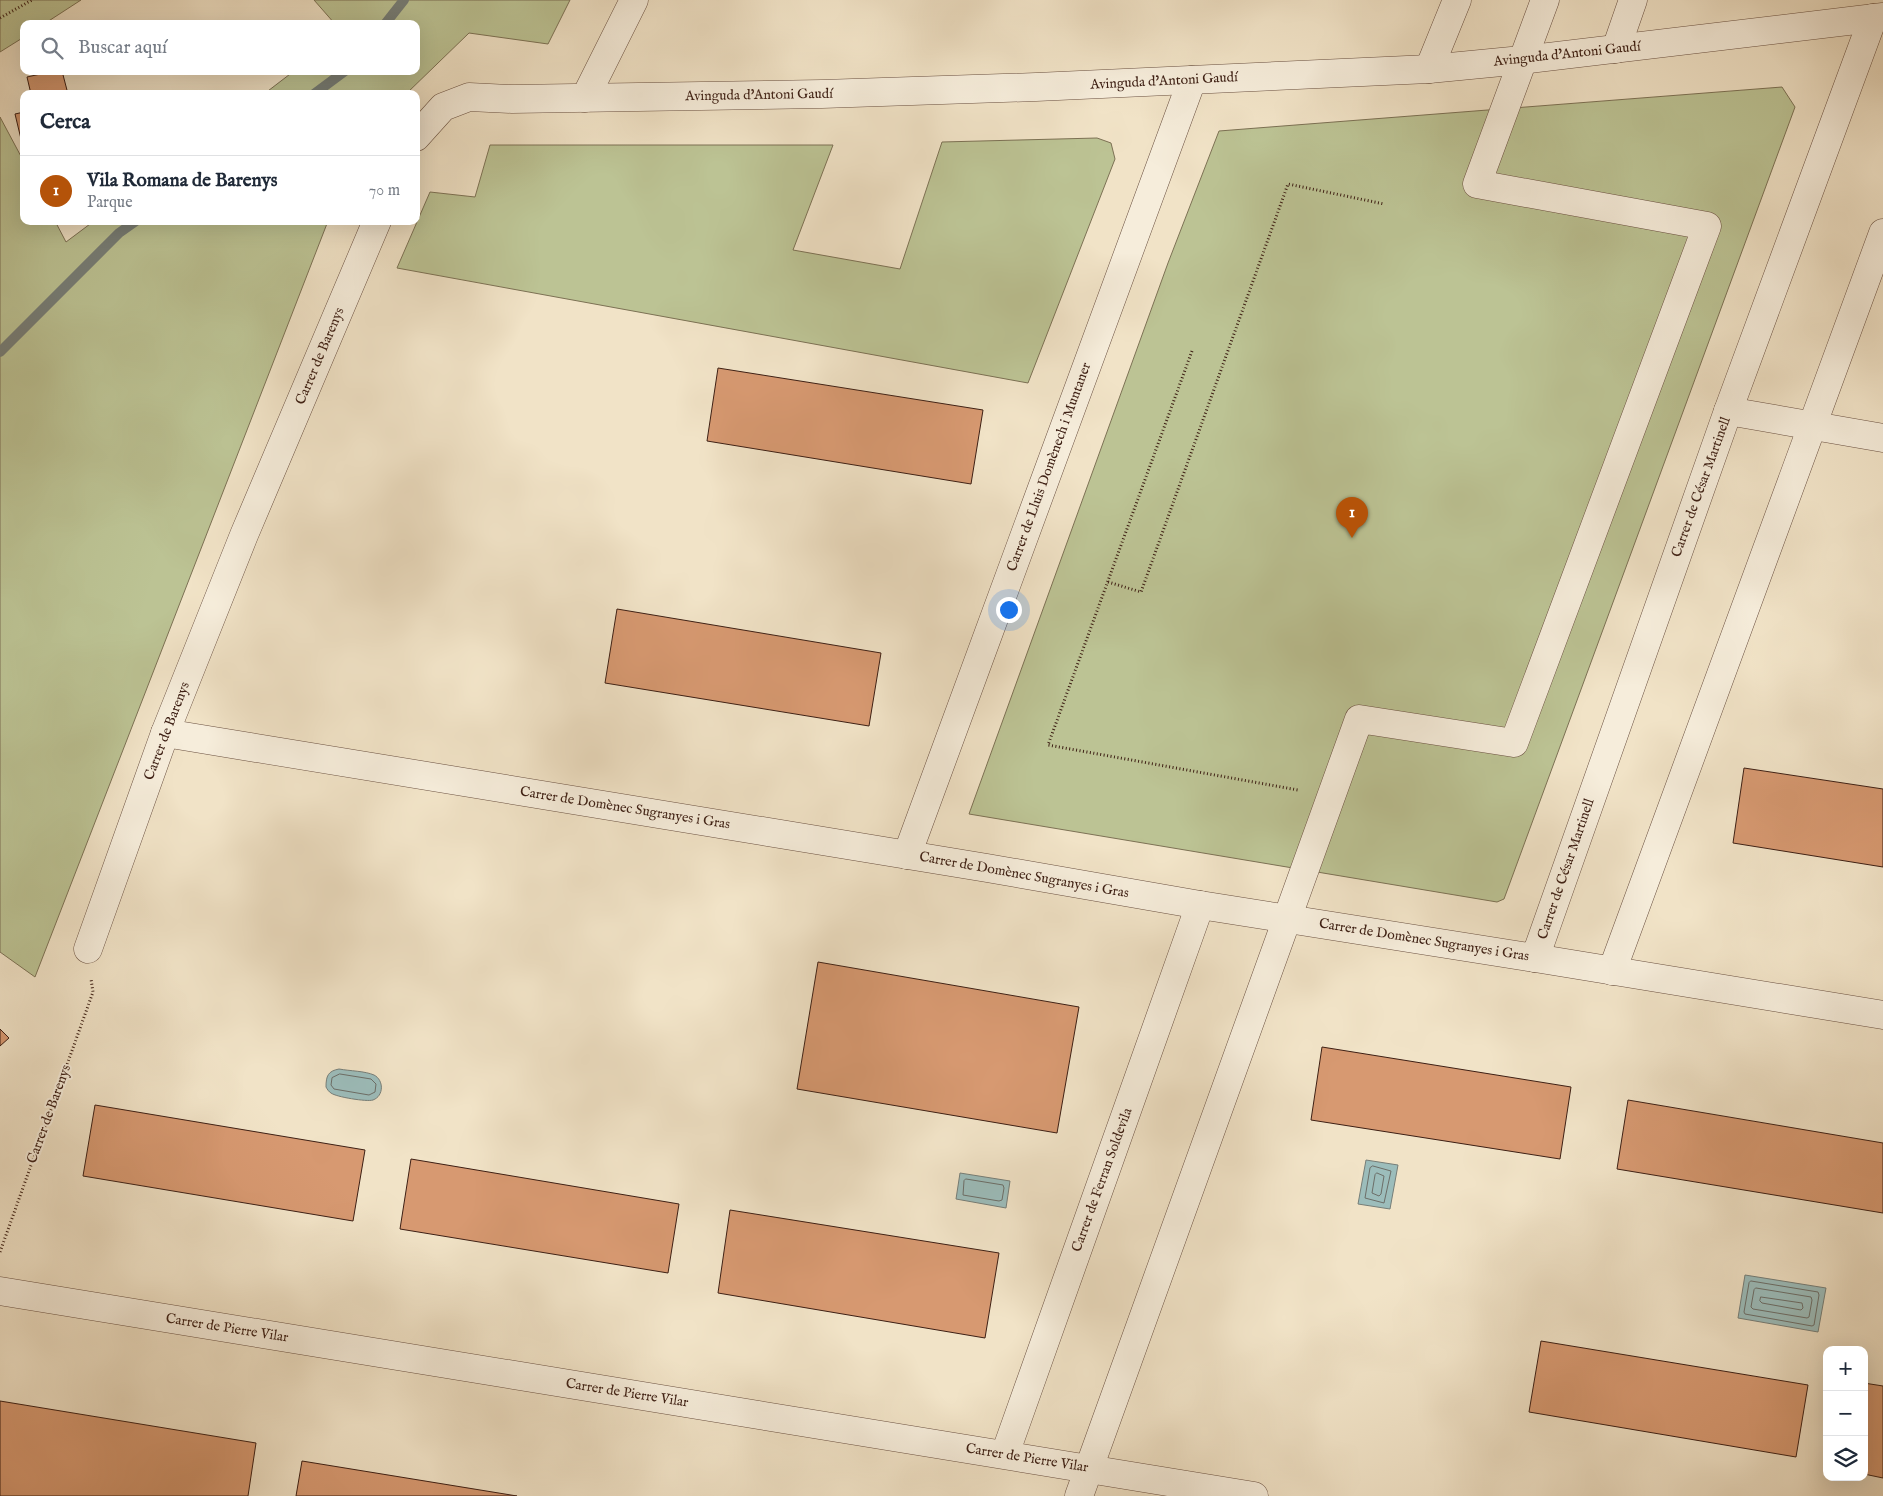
<!DOCTYPE html>
<html lang="es">
<head>
<meta charset="utf-8">
<style>
  :root { --surface:#fff; --page:#f6f6f7; --text:#1f2937; --muted:#747a83; --line:#e0e1e3; --accent:#b45309 }
  body { margin:0; font-family:"IM FELL English",serif; background:var(--page); color:var(--text) }
  .controls { position:absolute; right:15px; bottom:15px; display:grid; overflow:hidden; border-radius:10px; box-shadow:0 5px 20px #0002 }
  .controls button { width:45px; height:45px; display:grid; place-items:center; padding:0; border:0; border-bottom:1px solid var(--line); background:var(--surface); color:var(--text); font:25px sans-serif }
  .you { position:absolute; left:1008px; top:609px; width:18px; height:18px; margin:-12px; border:4px solid #fff; border-radius:50%; background:#1a73e8; box-shadow:0 0 0 8px #1a73e833 }
  .badge { display:grid; place-items:center; width:32px; height:32px; border-radius:50%; background:var(--accent); color:#fff; font-size:16px; font-weight:700 }
  .pin { position:absolute; translate:-50% -41px; filter:drop-shadow(0 1px 2px #0008) }
  .pin::after { content:''; position:absolute; top:26px; width:18px; height:15px; background:inherit; clip-path:polygon(0 0,100% 0,50% 100%) }
  .list { margin:0; padding:0; list-style:none }
  h2 { display:flex; justify-content:space-between; align-items:center; height:65px; margin:0; padding:0 20px; font-size:21px }
  h2 small { font-size:16px; font-weight:400; color:var(--muted) }
  .list li { display:grid; grid-template-columns:32px 1fr auto; gap:15px; align-items:center; box-sizing:border-box; height:70px; padding:0 20px; border-top:1px solid var(--line) }
  .list b { display:block; font-size:19px; white-space:nowrap }
  .list p { margin:0; font-size:16px; white-space:nowrap; color:var(--muted) }
  .list em { font-size:16px; font-style:normal; color:var(--muted) }
  .icon { flex:none; width:28px; height:28px; fill:none; stroke:currentColor; stroke-width:2; stroke-linecap:round; stroke-linejoin:round }
  .map { position:relative; flex:none; width:1883px; height:1496px; overflow:hidden }
  .search { position:absolute; background:var(--surface); box-shadow:0 5px 20px #0002; left:20px; top:20px; width:400px; height:55px; display:flex; align-items:center; gap:12px; box-sizing:border-box; padding:0 18px; border-radius:10px; color:var(--muted); font-size:19px }
  .panel { position:absolute; background:var(--surface); box-shadow:0 5px 20px #0002; left:20px; top:90px; width:400px; height:135px; border-radius:10px }
  .map>svg:first-child { display:block }
</style>
</head>
<body>
<div class="map">
<svg width="1883" height="1496" viewBox="0 0 1883 1496">
  <rect width="100%" height="100%" fill="#f1e3c7"/>
  <filter id="stains"><feTurbulence type="fractalNoise" baseFrequency=".004" numOctaves="4"/><feColorMatrix values="0 0 0 0 .2 0 0 0 0 .09 0 0 0 0 .02 0 0 0 .5 -.17"/></filter>
  <radialGradient id="worn" r=".72"><stop offset=".6" stop-color="#630" stop-opacity="0"/><stop offset="1" stop-color="#630" stop-opacity=".3"/></radialGradient>
  <g fill="#bcc394" stroke="#7c7154">
    <polygon points="0,0 81,0 44,24 24,24 24,37 0,52"/>
    <polygon points="314,0 570,0 548,44 469,33 406,94 264,94 294,71 416,71 416,24 335,24"/>
    <polygon points="1782,87 1795,107 1504,899 1497,902 969,814 1168,263 1219,131"/>
    <polygon points="0,117 24,162 24,221 55,221 66,242 94,221 328,221 35,977 0,952"/>
    <polygon points="1097,138 1111,143 1115,159 1028,383 397,268 430,192 475,197 490,145 833,145 793,250 900,269 942,142"/>
  </g>
  <g fill="#9cbdbb" stroke="#767e78">
    <path d="M 339,1069 C 350,1071 365,1071 374,1075 C 384,1080 384,1096 373,1100 C 367,1102 336,1097 331,1093 C 329,1092 327,1089 326,1087 C 326,1076 328,1071 339,1069 Z"/>
    <polygon points="1366,1160 1398,1165 1390,1209 1358,1204"/>
    <polygon points="960,1173 1010,1181 1006,1208 956,1199"/>
    <polygon points="1745,1275 1826,1288 1818,1332 1738,1318"/>
  </g>
  <g fill="none" stroke-linecap="round" stroke-linejoin="round">
    <g stroke="#6c6e68" stroke-width="1">
      <polygon points="340,1074 371,1079 376,1084 375,1092 369,1095 334,1089 331,1085 332,1078"/>
      <polygon points="1373,1166 1391,1171 1384,1203 1365,1198 1370,1168"/>
      <polygon points="1377,1173 1384,1176 1381,1194 1379,1196 1372,1193 1375,1175"/>
      <polygon points="966,1179 1003,1185 1004,1188 1002,1200 999,1201 963,1195 964,1181"/>
      <polygon points="1751,1281 1818,1292 1819,1295 1814,1325 1812,1326 1745,1314 1744,1312 1749,1283"/>
      <polygon points="1756,1288 1811,1297 1812,1300 1809,1317 1807,1318 1753,1309 1751,1307 1754,1290"/>
      <polygon points="1761,1297 1802,1303 1803,1308 1801,1310 1762,1303 1760,1301"/>
    </g>
    <g stroke="#767e78" stroke-width="10">
      <polyline points="385,24 404,0"/>
      <polyline points="314,94 345,71"/>
      <polyline points="0,352 119,233 136,221"/>
    </g>
  </g>
  <g fill="#d79971" stroke="#3d1f14">
    <polygon points="54,71 62,71 68,94 31,94 27,77"/>
    <polygon points="24,112 24,138 21,139 15,114"/>
    <polygon points="718,368 983,410 971,484 707,441"/>
    <polygon points="617,609 881,653 869,726 605,683"/>
    <polygon points="1744,768 1883,789 1883,867 1733,843"/>
    <polygon points="818,962 1079,1007 1057,1133 797,1089"/>
    <polygon points="0,1029 9,1038 0,1046"/>
    <polygon points="1322,1047 1571,1087 1560,1159 1311,1120"/>
    <polygon points="1628,1100 1883,1143 1883,1213 1617,1169"/>
    <polygon points="95,1105 365,1150 353,1221 83,1176"/>
    <polygon points="411,1159 679,1204 668,1273 400,1229"/>
    <polygon points="730,1210 999,1253 985,1338 718,1293"/>
    <polygon points="1541,1341 1808,1385 1796,1457 1529,1412"/>
    <polygon points="1864,1383 1883,1386 1883,1478 1864,1474"/>
    <polygon points="0,1401 256,1443 248,1496 0,1496"/>
    <polygon points="302,1461 517,1496 296,1496"/>
  </g>
  <g fill="none" stroke-linecap="round" stroke-linejoin="round">
    <defs>
      <g id="pedestrian">
        <polyline points="1612,971 1883,233"/>
        <polyline points="1079,1496 1359,719 1514,743 1707,226 1477,184 1545,0"/>
      </g>
      <g id="minor">
        <polyline points="1616,49 1633,0"/>
        <polyline points="1429,69 1457,0"/>
        <polyline points="585,98 634,0"/>
        <polyline points="416,137 443,107 469,97 512,99 822,94 1036,87 1429,69 1522,60 1883,17"/>
        <polyline points="1728,411 1883,438"/>
        <polyline points="165,733 987,868 1200,905 1535,958 1883,1015"/>
        <polyline points="907,855 1192,80"/>
        <polyline points="88,949 165,733 244,535 377,221"/>
        <polyline points="1535,958 1728,411 1873,18"/>
        <polyline points="0,1291 1254,1496"/>
        <polyline points="1005,1454 1200,905"/>
      </g>
    </defs>
    <use href="#pedestrian" stroke="#6a5041" stroke-width="29"/>
    <use href="#minor" stroke="#6a5041" stroke-width="29"/>
    <g stroke="#3d1f14" stroke-width="3" stroke-dasharray="1 2.5" stroke-linecap="butt">
      <polyline points="0,18 32,0"/>
      <polyline points="1192,351 1048,745 1298,790"/>
      <polyline points="1108,582 1141,592 1288,184 1384,204"/>
      <polyline points="0,1252 93,992 91,979"/>
    </g>
    <use href="#pedestrian" stroke="#f6eddb" stroke-width="28"/>
    <use href="#minor" stroke="#f6eddb" stroke-width="28"/>
  </g>
  <g text-anchor="middle" dominant-baseline="central" stroke-width="4" stroke-linejoin="round" paint-order="stroke">
    <g font-size="14" fill="#3d1f14" stroke="#f6eddb">
      <text transform="translate(1567 54) rotate(-6)">Avinguda d'Antoni Gaudí</text>
      <text transform="translate(1164 81) rotate(-3)">Avinguda d'Antoni Gaudí</text>
      <text transform="translate(759 95) rotate(-1)">Avinguda d'Antoni Gaudí</text>
      <text transform="translate(320 356) rotate(-67)">Carrer de Barenys</text>
      <text transform="translate(1049 467) rotate(-70)">Carrer de Lluis Domènech i Muntaner</text>
      <text transform="translate(1701 487) rotate(-70)">Carrer de César Martinell</text>
      <text transform="translate(167 731) rotate(-69)">Carrer de Barenys</text>
      <text transform="translate(625 808) rotate(9)">Carrer de Domènec Sugranyes i Gras</text>
      <text transform="translate(1566 869) rotate(-71)">Carrer de César Martinell</text>
      <text transform="translate(1024 875) rotate(10)">Carrer de Domènec Sugranyes i Gras</text>
      <text transform="translate(1424 940) rotate(9)">Carrer de Domènec Sugranyes i Gras</text>
      <text transform="translate(49 1114) rotate(-70)">Carrer de Barenys</text>
      <text transform="translate(1102 1180) rotate(-70)">Carrer de Ferran Soldevila</text>
      <text transform="translate(227 1328) rotate(9)">Carrer de Pierre Vilar</text>
      <text transform="translate(627 1393) rotate(9)">Carrer de Pierre Vilar</text>
      <text transform="translate(1027 1458) rotate(9)">Carrer de Pierre Vilar</text>
    </g>
  </g>
  <rect width="100%" height="100%" filter="url(#stains)"/>
  <rect width="100%" height="100%" fill="url(#worn)"/>
</svg>
<div class="controls">
<button>+</button>
<button>−</button>
<button><svg class="icon" aria-label="layers" viewBox="0 0 24 24"><path d="M12 4l9 5-9 5-9-5zM3 14l9 5 9-5"/></svg></button>
</div>
<div class="you"></div>
<div class="pin badge" style="left:1352px;top:538px">1</div>
<div class="search"><svg class="icon" aria-label="search" viewBox="0 0 24 24"><circle cx="10" cy="10" r="6"/><path d="M15 15l6 6"/></svg>Buscar aquí</div>
<section class="panel">
<h2>Cerca<small></small></h2>
<ul class="list">
<li><span class="badge">1</span><div><b>Vila Romana de Barenys</b><p>Parque</p></div><em>70 m</em></li>
</ul>
</section>
</div>
</body>
</html>
